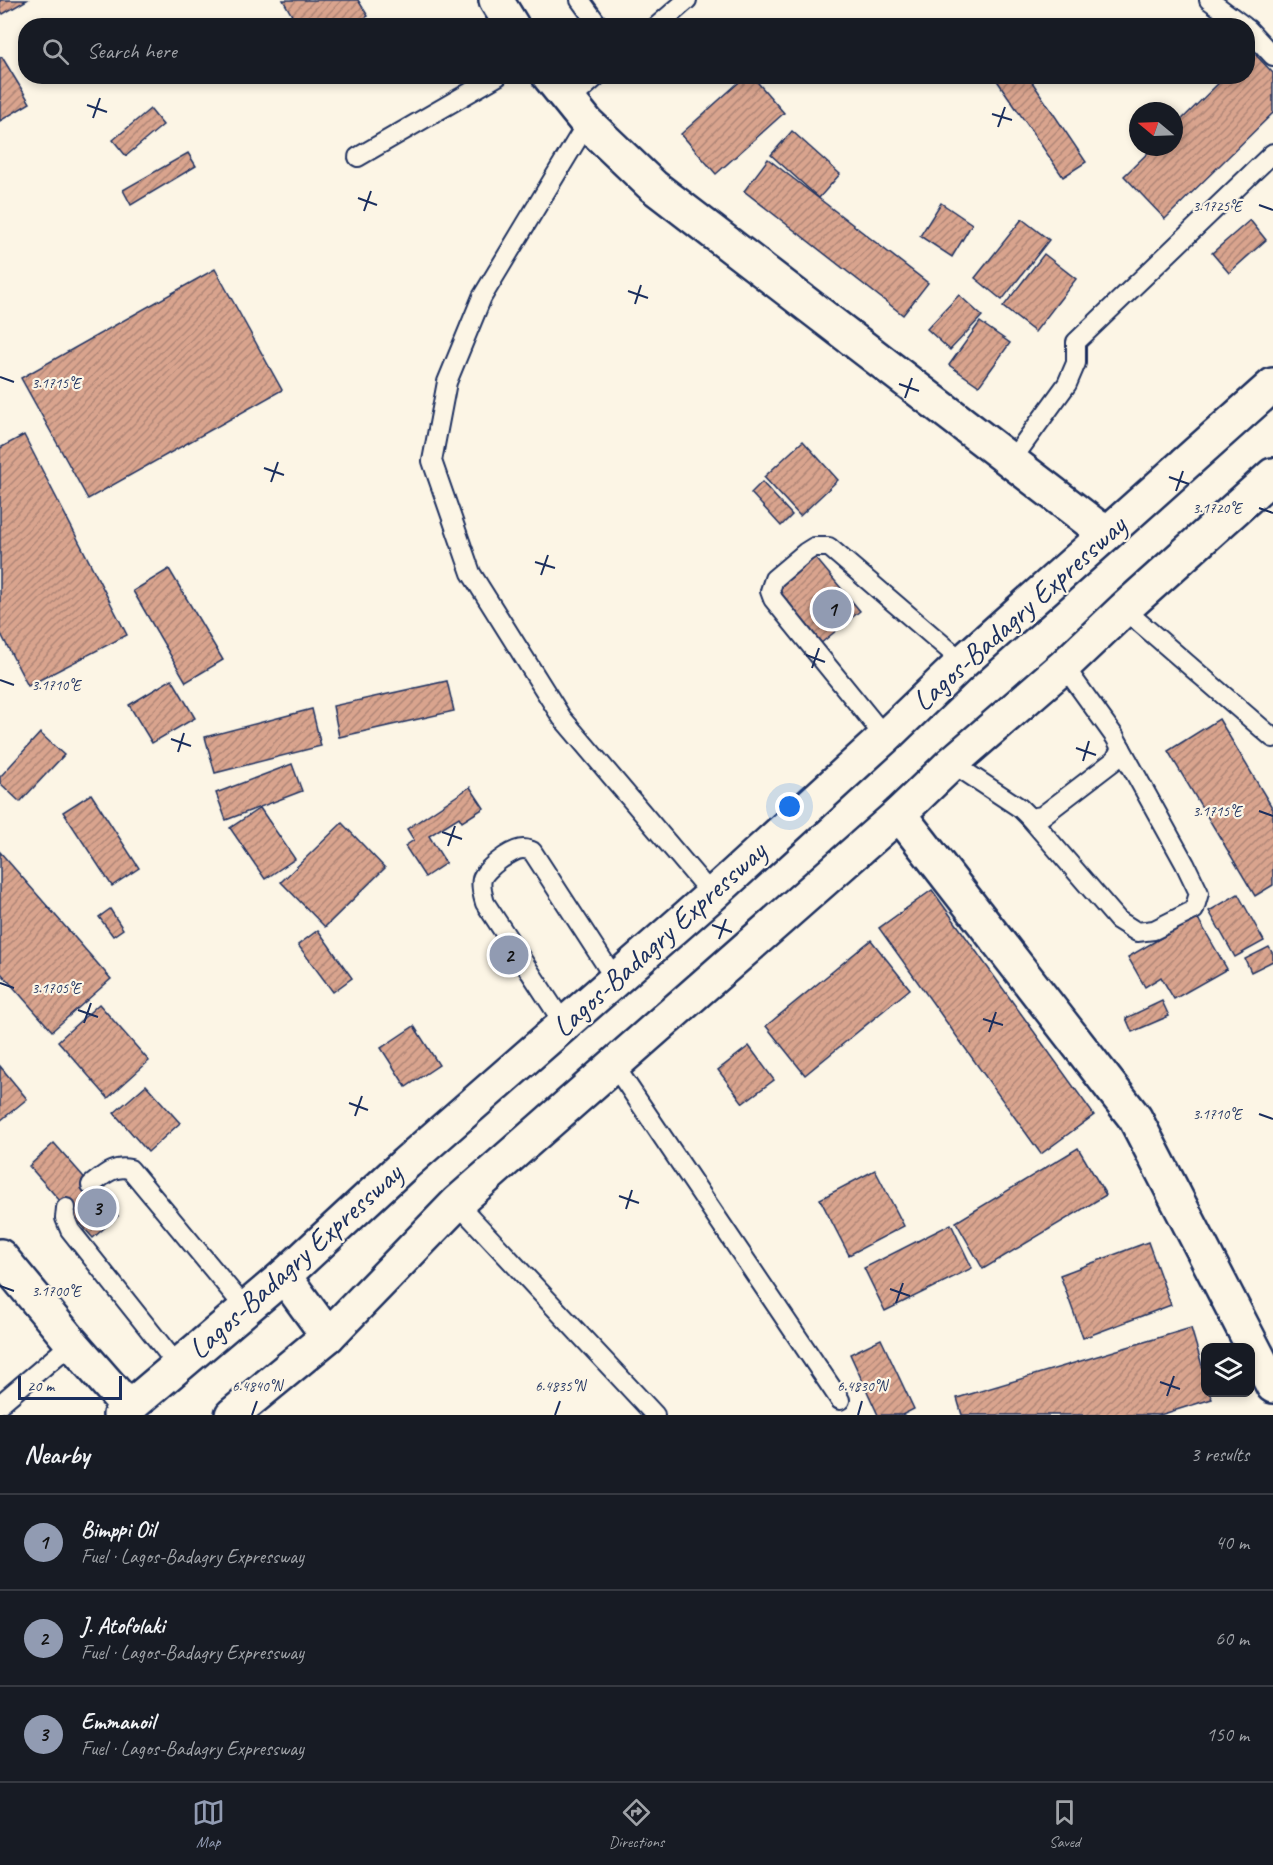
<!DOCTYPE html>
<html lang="en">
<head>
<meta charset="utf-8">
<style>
  :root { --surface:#171b24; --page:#20242c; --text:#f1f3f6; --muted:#9ea1a6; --line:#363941; --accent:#919bb2 }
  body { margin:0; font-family:Caveat,sans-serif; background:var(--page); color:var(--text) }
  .controls { position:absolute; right:18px; bottom:18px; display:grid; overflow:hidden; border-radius:12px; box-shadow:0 3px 9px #0003 }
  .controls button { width:54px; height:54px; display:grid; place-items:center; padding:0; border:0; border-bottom:2px solid var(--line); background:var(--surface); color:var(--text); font:30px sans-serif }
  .compass { position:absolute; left:1129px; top:102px; width:54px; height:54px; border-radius:50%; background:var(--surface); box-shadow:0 3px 9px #0003; rotate:289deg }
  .scale { position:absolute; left:18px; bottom:15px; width:104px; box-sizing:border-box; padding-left:6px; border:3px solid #1b2f5e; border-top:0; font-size:16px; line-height:21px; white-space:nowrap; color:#1b2f5e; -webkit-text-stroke:4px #fcf5e5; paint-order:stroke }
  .you { position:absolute; left:790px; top:807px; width:21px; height:21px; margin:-15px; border:4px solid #fff; border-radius:50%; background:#1a73e8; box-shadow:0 0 0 9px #1a73e833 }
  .badge { display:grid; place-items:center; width:39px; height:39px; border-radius:50%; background:var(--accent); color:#111; font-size:20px; font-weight:700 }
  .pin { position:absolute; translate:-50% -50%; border:3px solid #fff; box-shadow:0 2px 6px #0006 }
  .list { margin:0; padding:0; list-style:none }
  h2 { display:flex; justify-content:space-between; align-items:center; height:78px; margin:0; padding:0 24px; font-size:26px }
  h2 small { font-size:20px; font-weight:400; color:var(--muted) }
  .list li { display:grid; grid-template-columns:39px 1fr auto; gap:18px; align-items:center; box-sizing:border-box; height:96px; padding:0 24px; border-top:2px solid var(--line) }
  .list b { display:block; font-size:22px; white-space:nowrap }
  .list p { margin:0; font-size:20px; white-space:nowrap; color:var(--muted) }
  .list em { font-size:20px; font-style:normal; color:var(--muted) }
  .icon { flex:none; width:33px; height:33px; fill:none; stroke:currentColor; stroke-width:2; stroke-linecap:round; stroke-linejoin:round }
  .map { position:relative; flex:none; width:1273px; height:1415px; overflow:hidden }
  .search { position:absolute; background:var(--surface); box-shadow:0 3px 9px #0003; left:18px; right:18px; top:18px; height:66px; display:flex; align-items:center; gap:15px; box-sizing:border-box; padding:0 21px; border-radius:24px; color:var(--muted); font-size:22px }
  .sheet { height:366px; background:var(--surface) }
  nav { display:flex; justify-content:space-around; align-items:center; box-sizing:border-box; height:84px; border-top:2px solid var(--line); background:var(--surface); font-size:16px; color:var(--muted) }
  nav a { display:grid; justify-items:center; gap:3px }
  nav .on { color:var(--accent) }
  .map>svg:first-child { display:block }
</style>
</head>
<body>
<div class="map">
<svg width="1273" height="1415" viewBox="0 0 1273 1415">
  <defs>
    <pattern id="building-hatch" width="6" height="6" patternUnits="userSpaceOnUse" patternTransform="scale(1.5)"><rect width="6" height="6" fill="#d9a48e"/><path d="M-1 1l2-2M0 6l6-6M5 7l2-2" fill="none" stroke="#af8677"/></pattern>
  </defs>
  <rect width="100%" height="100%" fill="#fcf5e5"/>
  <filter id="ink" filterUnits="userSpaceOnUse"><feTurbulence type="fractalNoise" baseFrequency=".0167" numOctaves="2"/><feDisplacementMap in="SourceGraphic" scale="12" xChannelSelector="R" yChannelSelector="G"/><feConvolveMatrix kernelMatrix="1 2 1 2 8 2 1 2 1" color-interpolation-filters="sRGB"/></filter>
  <g filter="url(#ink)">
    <g fill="url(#building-hatch)" stroke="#1b2f5e" stroke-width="1.5">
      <polygon points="0,0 27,0 3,14 0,10"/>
      <polygon points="283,0 358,0 368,16 352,26 298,26"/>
      <polygon points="1252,51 1273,73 1273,113 1165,219 1124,176 1154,147 1174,147 1174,127 1226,76 1248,76 1248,55"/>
      <polygon points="2,57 30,103 0,121 0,58"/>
      <polygon points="746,76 752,76 784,113 716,174 681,134"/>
      <polygon points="999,76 1028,76 1086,162 1063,177 996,79"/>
      <polygon points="150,109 163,125 126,156 113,140"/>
      <polygon points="792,131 840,174 819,198 771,155"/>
      <polygon points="188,153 196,166 131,205 123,190"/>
      <polygon points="768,159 928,283 903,315 744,191"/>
      <polygon points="941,203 972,224 952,257 920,236"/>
      <polygon points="1022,219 1049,240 1002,300 975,278"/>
      <polygon points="1250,220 1266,240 1229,273 1212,253"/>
      <polygon points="1044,254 1076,279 1035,332 1003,307"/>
      <polygon points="215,269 282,390 88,499 21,378"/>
      <polygon points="959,295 982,316 950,350 927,329"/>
      <polygon points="980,322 1010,343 979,386 949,365"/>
      <polygon points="24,435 127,635 28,686 0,632 0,448"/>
      <polygon points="803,441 838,480 800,516 764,477"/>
      <polygon points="762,482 792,515 781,526 751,493"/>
      <polygon points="815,557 860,611 820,644 775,590"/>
      <polygon points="169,569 223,660 186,682 133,591"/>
      <polygon points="172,679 195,718 152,743 129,705"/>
      <polygon points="447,681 454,711 339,737 333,706"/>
      <polygon points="312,709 321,746 215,773 205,737"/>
      <polygon points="1219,719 1273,809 1273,885 1255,896 1168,751"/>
      <polygon points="40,733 64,755 20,802 0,783 0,777"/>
      <polygon points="292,764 302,791 226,820 216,793"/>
      <polygon points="470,787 484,808 462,822 459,817 429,836 446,863 425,877 405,846 414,840 407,829"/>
      <polygon points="91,794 139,868 112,886 63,812"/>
      <polygon points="260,808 295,859 265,879 230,828"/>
      <polygon points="342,823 385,868 325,927 281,882"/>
      <polygon points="0,852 111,979 52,1031 0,972"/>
      <polygon points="932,890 1094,1115 1041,1154 879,928"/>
      <polygon points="1238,894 1264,941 1235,957 1209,911"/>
      <polygon points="110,909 123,929 113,936 99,917"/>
      <polygon points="1197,917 1227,969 1174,999 1161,977 1145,987 1128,957"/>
      <polygon points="318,930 352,978 333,992 298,945"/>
      <polygon points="871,940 910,989 805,1075 766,1026"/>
      <polygon points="1269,947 1273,954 1273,961 1251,972 1245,959"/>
      <polygon points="1162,1001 1169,1016 1132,1032 1126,1018"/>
      <polygon points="99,1004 149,1061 108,1098 58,1041"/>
      <polygon points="414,1026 439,1065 406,1087 381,1048"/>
      <polygon points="749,1046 774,1080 743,1103 718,1070"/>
      <polygon points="0,1066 27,1099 0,1121"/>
      <polygon points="146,1085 180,1123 148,1152 114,1113"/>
      <polygon points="54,1143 118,1216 93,1238 29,1166"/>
      <polygon points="1078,1148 1106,1195 983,1269 956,1222"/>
      <polygon points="875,1170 904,1226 849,1255 820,1199"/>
      <polygon points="951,1224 972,1268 885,1311 864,1268"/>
      <polygon points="1148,1242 1171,1305 1083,1338 1060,1275"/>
      <polygon points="1191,1328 1206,1379 1206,1392 1209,1392 1212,1399 1160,1415 962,1415 957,1398"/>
      <polygon points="881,1339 914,1409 902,1415 878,1415 850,1354"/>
    </g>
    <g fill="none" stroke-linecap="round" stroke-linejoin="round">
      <defs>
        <g id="lane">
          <polyline points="580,0 599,26"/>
          <polyline points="1209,0 1244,26"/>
          <polyline points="657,26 687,0"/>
          <polyline points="1248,29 1273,56"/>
          <polyline points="569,101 597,76"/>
          <polyline points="587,123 482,297 447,382 432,461 471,573 562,718 712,895"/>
          <polyline points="358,157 498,76"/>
          <polyline points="1011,461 1067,384 1076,363 1076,342 1273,153"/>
          <polyline points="1124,609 1273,738"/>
          <polyline points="885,737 773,599 770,591 774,579 806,552 814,547 829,547 963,662"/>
          <polyline points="952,763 1020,808 1030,818 1042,816 1115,760 1121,748 1115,737 1064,666"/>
          <polyline points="1030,818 1118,920 1137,932 1154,930 1194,910 1199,893 1185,864 1121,748"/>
          <path d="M 564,1024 L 485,903 C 483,896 480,887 482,879 C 485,869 512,849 523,849 C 527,849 528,850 532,851 L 615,979"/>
          <polyline points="614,1065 840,1400"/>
          <path d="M 91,1185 C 103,1176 113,1165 130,1169 L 246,1309"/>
          <polyline points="457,1203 655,1415"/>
          <polyline points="66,1208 65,1218 70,1230 178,1366"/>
          <polyline points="0,1404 72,1343"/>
        </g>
        <g id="street">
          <polyline points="899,814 1135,1118 1273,1386"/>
          <polyline points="0,1256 72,1343 128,1407"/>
        </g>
        <g id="secondary">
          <polyline points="496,0 512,26"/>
          <polyline points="549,76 587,123 653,186 1106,534"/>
        </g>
        <g id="highway">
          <polyline points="284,1276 328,1336"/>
          <polyline points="120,1415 284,1276 406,1163 712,895 885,737 963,662 1273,385"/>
          <polyline points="232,1415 328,1336 457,1203 899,814 952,763 1064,666 1124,609 1273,475"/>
        </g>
      </defs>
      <use href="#lane" stroke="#1b2f5e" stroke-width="22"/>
      <use href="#street" stroke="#1b2f5e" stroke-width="38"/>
      <use href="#secondary" stroke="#1b2f5e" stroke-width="38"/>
      <use href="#highway" stroke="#1b2f5e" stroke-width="38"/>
      <use href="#lane" stroke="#fcf5e5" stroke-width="18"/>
      <use href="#street" stroke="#fcf5e5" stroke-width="33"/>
      <use href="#secondary" stroke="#fcf5e5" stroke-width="33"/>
      <use href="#highway" stroke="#fcf5e5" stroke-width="33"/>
    </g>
  </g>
  <path fill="none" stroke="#1b2f5e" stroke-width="2" d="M 87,105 L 107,112M 992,114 L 1012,120M 93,118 L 100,98M 998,127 L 1005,107M 358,198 L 377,205M 1259,205 L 1273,210M 364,211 L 371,191M 628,291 L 648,298M 635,304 L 641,285M 0,377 L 14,382M 899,384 L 919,391M 905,398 L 912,378M 264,468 L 284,475M 1169,477 L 1189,484M 271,482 L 278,462M 1176,491 L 1183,471M 1259,508 L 1273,513M 535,562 L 555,568M 541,575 L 548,555M 806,655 L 825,662M 812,668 L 819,648M 0,680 L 14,685M 171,739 L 191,746M 1076,748 L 1096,755M 178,752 L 184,733M 1083,761 L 1089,741M 1259,811 L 1273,816M 442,832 L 462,839M 448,846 L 455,826M 712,925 L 732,932M 719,939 L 726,919M 0,983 L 14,988M 78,1010 L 98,1017M 983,1019 L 1003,1025M 84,1023 L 91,1003M 989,1032 L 996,1012M 349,1103 L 368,1110M 1259,1114 L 1273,1119M 355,1116 L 362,1096M 619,1196 L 639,1203M 626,1209 L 632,1190M 0,1286 L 14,1291M 890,1289 L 910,1296M 896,1303 L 903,1283M 1160,1382 L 1180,1389M 1167,1396 L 1174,1376M 252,1415 L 257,1401M 555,1415 L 560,1401M 858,1415 L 862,1401"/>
  <g text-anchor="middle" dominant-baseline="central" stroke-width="4.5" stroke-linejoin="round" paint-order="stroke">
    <g font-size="30" fill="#1b2f5e" stroke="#fcf5e5">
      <text transform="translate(1019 613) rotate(-42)">Lagos-Badagry Expressway</text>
      <text transform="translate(659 939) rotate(-42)">Lagos-Badagry Expressway</text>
      <text transform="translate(295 1261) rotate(-42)">Lagos-Badagry Expressway</text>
    </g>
  </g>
  <g font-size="15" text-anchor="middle" fill="#1b2f5e" stroke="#fcf5e5" stroke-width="4.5" stroke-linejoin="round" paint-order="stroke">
    <text x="1217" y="211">3.1725°E</text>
    <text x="56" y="388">3.1715°E</text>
    <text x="1217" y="513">3.1720°E</text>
    <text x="56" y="690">3.1710°E</text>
    <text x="1217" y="816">3.1715°E</text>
    <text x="56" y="993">3.1705°E</text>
    <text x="1217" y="1119">3.1710°E</text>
    <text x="56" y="1296">3.1700°E</text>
    <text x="257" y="1391">6.4840°N</text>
    <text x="560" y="1391">6.4835°N</text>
    <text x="862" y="1391">6.4830°N</text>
  </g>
</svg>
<div class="controls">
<button><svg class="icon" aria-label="layers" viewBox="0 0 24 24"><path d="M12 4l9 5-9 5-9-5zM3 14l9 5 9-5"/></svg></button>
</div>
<svg class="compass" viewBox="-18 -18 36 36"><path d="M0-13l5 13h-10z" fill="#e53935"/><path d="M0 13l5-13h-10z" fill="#9ea1a6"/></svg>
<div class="scale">20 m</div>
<div class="you"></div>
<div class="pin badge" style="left:832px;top:609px">1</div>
<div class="pin badge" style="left:509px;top:955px">2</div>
<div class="pin badge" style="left:97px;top:1208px">3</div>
<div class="search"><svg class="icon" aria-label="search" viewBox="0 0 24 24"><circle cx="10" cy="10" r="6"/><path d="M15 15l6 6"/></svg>Search here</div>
</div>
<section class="sheet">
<h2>Nearby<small>3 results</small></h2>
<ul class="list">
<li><span class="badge">1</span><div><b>Bimppi Oil</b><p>Fuel · Lagos-Badagry Expressway</p></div><em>40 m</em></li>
<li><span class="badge">2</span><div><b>J. Atofolaki</b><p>Fuel · Lagos-Badagry Expressway</p></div><em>60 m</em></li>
<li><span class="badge">3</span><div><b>Emmanoil</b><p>Fuel · Lagos-Badagry Expressway</p></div><em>150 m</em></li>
</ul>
</section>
<nav>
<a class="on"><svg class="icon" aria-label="map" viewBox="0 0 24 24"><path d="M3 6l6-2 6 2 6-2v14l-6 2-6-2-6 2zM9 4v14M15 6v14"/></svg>Map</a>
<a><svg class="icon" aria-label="directions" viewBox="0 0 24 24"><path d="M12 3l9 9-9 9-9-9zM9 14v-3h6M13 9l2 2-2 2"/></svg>Directions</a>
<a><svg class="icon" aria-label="saved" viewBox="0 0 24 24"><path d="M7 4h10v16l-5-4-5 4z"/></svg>Saved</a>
</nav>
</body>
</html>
